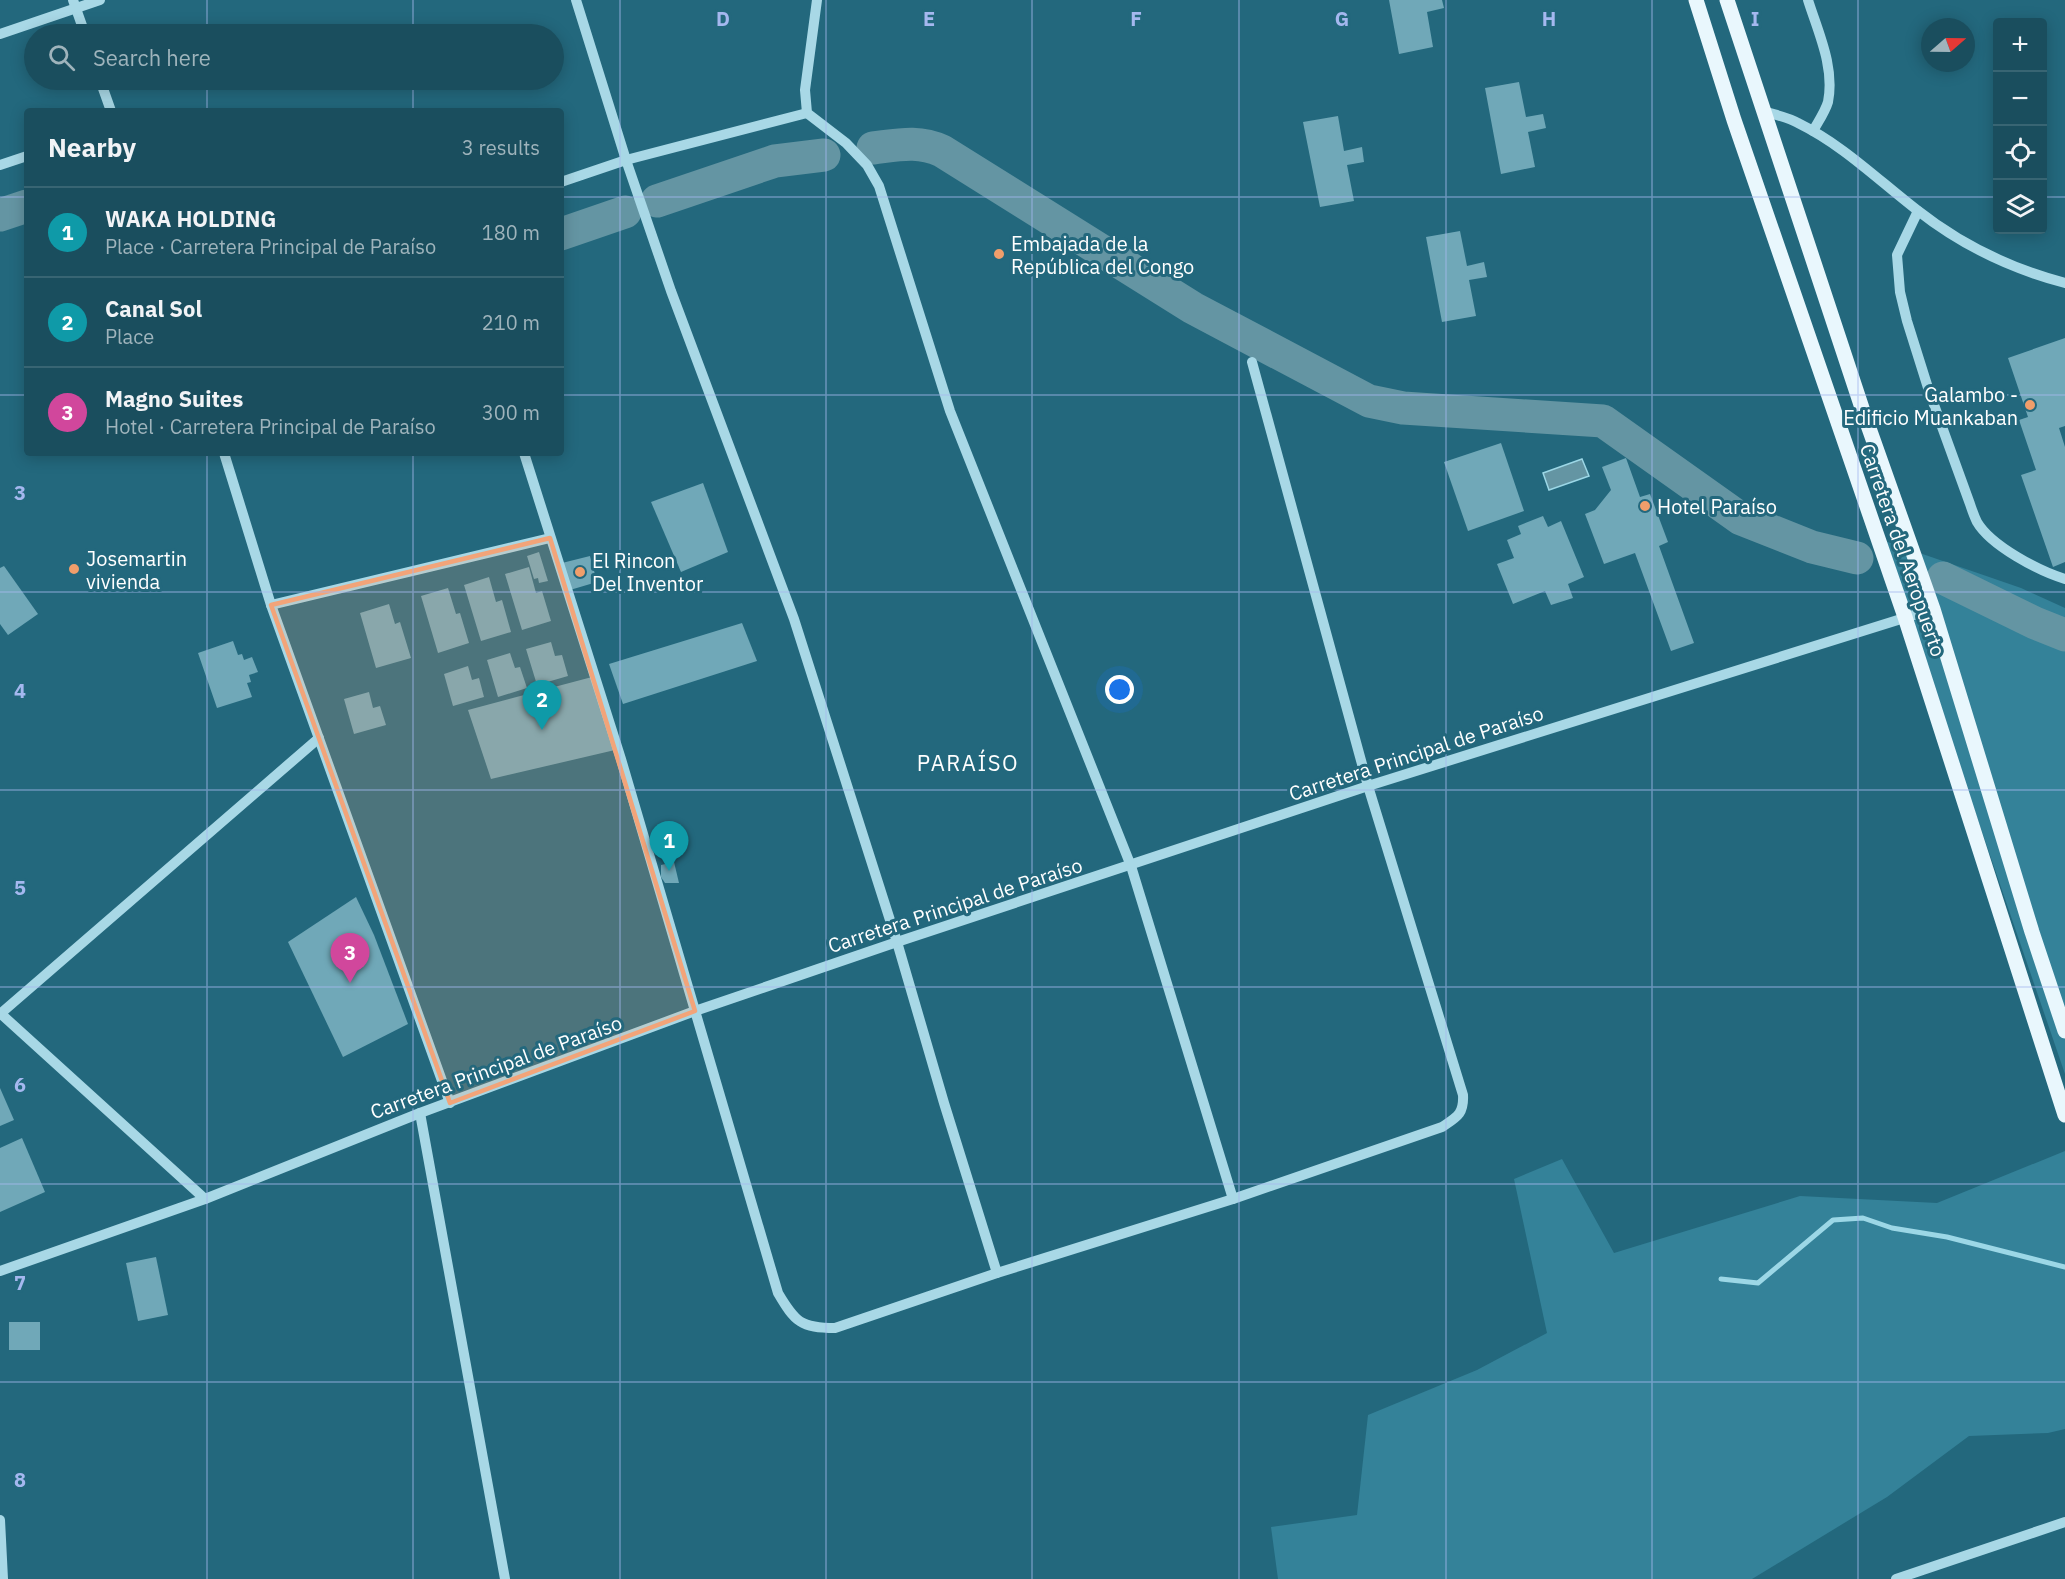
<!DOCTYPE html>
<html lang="en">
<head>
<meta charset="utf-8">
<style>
  :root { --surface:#1a4e5e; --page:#235564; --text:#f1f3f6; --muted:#9fb4bc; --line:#386573; --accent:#d6ab8b }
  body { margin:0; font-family:"IBM Plex Sans",sans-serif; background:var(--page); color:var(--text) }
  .controls { position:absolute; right:18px; top:18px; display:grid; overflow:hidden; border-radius:6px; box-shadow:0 3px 15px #0003 }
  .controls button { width:54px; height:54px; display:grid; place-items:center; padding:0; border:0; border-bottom:2px solid var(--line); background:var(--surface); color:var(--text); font:30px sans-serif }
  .compass { position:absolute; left:1921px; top:18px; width:54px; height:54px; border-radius:50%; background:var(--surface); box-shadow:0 3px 15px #0003; rotate:70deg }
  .you { position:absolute; left:1120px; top:690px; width:21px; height:21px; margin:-15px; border:4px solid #fff; border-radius:50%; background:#1a73e8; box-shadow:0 0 0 9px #1a73e833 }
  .badge { display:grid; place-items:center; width:39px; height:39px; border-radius:50%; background:var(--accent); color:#fff; font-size:20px; font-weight:700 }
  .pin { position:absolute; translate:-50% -50px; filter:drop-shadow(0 2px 3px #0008) }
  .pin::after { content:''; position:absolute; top:32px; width:21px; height:18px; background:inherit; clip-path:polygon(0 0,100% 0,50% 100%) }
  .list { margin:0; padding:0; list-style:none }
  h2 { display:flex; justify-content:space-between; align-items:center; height:78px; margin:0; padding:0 24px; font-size:26px }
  h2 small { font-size:20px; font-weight:400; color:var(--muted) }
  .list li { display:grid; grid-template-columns:39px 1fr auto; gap:18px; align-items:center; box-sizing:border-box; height:90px; padding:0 24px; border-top:2px solid var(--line) }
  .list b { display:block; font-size:22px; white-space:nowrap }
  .list p { margin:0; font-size:20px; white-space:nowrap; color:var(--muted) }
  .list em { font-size:20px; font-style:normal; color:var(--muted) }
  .icon { flex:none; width:33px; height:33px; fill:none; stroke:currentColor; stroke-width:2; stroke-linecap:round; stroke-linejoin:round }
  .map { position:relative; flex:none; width:2065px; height:1579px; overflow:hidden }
  .search { position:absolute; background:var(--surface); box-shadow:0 3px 15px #0003; left:24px; top:24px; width:540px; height:66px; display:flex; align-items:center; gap:15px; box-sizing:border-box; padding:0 21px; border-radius:33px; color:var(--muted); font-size:22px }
  .panel { position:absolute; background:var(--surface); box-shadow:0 3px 15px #0003; left:24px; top:108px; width:540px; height:348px; border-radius:6px }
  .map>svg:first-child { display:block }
</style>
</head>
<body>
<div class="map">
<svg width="2065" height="1579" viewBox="0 0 2065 1579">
  <rect width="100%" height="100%" fill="#23687d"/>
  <g fill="#348299">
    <polygon points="1882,540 2021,588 2065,608 2065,1074"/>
    <polygon points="2065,1151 2065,1429 2048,1433 1969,1436 1887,1497 1752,1579 1278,1579 1271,1527 1357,1515 1368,1415 1477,1370 1547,1333 1514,1179 1562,1159 1614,1253 1800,1196 1937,1203"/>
  </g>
  <polygon fill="#6495a3" stroke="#9cd7e6" stroke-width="1.5" points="1582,459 1589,476 1549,490 1543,473"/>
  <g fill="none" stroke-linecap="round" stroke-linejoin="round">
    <polyline stroke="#9cd7e6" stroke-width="5" points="1721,1279 1758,1283 1833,1220 1863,1218 1892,1228 1947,1237 2065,1267"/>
    <g stroke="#6495a3" stroke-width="33">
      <path d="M 873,148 C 898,145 918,140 942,151 L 1193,308 L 1369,401 L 1403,408 L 1603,421 L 1741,519 L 1812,547 L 1857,558"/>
      <polyline points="657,201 775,161 824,155"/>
      <polyline points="0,215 27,206"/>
      <polyline points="561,234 625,212"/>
      <polyline points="1943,578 2035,623 2065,635"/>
    </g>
  </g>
  <g fill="#70a8b8">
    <polygon points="1389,0 1442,0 1444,8 1427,12 1433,47 1399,54"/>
    <polygon points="1519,82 1526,117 1543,114 1546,128 1528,132 1535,167 1501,174 1485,88"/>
    <polygon points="1338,116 1344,151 1362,147 1364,162 1347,165 1354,201 1320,207 1303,122"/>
    <polygon points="1460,231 1467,266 1484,262 1487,277 1469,280 1476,316 1442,322 1426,237"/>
    <polygon points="2065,338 2065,426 2059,428 2065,447 2065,562 2053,567 2021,475 2036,470 2019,420 2028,417 2008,358"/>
    <polygon points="1501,443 1524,511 1468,531 1444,462"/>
    <polygon points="1626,458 1640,497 1650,494 1668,542 1659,546 1694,643 1671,651 1635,553 1604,564 1585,514 1595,510 1611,490 1602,467"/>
    <polygon points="703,483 728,552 681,572 651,502"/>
    <polygon points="1543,516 1548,527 1561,521 1584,577 1568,584 1573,598 1551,605 1545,591 1513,604 1497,564 1514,558 1507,540 1521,534 1518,526"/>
    <polygon points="539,552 548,581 539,583 538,578 534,579 527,556"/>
    <polygon points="590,556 597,582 570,590 562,563"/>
    <polygon points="4,566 38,614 8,635 0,624 0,568"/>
    <polygon points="529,567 536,593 542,591 551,621 522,630 505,574"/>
    <polygon points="489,577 496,602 502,600 511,632 481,641 464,585"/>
    <polygon points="448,588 456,614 460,613 469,643 438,653 421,596"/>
    <polygon points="389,604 395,624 400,622 411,658 376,668 360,613"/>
    <polygon points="742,623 757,661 623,704 609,664"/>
    <polygon points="233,641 238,655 242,654 244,660 252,657 258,672 249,675 251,682 247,683 252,697 217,708 198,653"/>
    <polygon points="551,642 555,656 562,655 568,676 537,685 526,649"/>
    <polygon points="510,653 515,668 520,667 527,688 498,697 487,660"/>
    <polygon points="468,666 472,680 479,678 484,697 453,706 444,674"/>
    <polygon points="592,677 615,750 491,779 468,710"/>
    <polygon points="369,692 373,708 380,706 386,725 354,734 344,699"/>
    <polygon points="674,862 679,883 665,883 661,877 661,865"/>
    <polygon points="356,897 374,935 408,1024 343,1057 288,942"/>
    <polygon points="0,1088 14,1120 0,1126"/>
    <polygon points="22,1138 45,1192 0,1212 0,1148"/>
    <polygon points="156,1257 168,1315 138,1321 126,1263"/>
    <rect x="9" y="1322" width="31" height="28"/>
  </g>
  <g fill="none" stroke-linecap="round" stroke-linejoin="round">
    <g stroke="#a8d8e6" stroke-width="10">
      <polyline points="73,0 85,34"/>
      <polyline points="576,0 626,160 671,291 794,619 897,942 944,1103 997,1273"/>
      <polyline points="817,0 805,90 807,113 846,143 867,165 879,186 950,411 1131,866 1233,1199"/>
      <path d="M 1808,0 C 1818,32 1835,67 1828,102 C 1825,112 1818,122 1813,131"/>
      <polyline points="0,34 100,0"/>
      <polyline points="100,80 111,111"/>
      <path d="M 1763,111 C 1775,115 1788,117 1798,123 C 1843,145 1878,180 1917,210 C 1960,244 2012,269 2065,283"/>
      <polyline points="0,165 27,156"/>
      <polyline points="561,182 626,160 807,113"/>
      <path d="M 1918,211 L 1897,255 L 1900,292 L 1907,321 L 1929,391 L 1970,504 C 1972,510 1974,516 1977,522 C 1991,546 2039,571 2065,579"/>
      <polyline points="224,453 271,605 450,1103"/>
      <path d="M 524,453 L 621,759 L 778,1293 C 795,1322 801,1328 835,1328 L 997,1273 L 1233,1199 L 1442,1127 C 1457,1117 1464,1114 1463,1095 L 1368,786 L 1252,362"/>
      <polyline points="271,605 550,538"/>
      <polyline points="0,1013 205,1199"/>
      <polyline points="0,1014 319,738"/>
      <polyline points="420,1113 505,1579"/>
      <polyline points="0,1271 205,1199 420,1113 695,1011 897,942 1368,786 1933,609"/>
      <polyline points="0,1520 3,1579"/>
      <polyline points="1896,1579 2065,1522"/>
    </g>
    <g stroke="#e9f7fd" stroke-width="15">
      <polyline points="1696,0 1734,120 1905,617 2065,1115"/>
      <polyline points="1727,0 1864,414 1933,609 2032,932 2065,1031"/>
    </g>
  </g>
  <path fill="#f2a479" fill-opacity="0.2" stroke="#f2a479" stroke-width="4.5" stroke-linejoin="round" d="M 550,538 L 695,1011 L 450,1103 L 271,605 Z"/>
  <path fill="none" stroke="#a5b8ef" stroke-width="1.5" stroke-opacity="0.55" d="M 207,0 L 207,34M 413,0 L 413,34M 620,0 L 620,1579M 826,0 L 826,1579M 1032,0 L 1032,1579M 1239,0 L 1239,1579M 1446,0 L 1446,1579M 1652,0 L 1652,1579M 1858,0 L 1858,1579M 207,80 L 207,111M 413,80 L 413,111M 0,197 L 27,197M 561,197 L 1998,197M 2042,197 L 2065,197M 0,395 L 27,395M 561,395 L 2065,395M 207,453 L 207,1579M 413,453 L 413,1579M 0,592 L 2065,592M 0,790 L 2065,790M 0,987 L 2065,987M 0,1184 L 2065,1184M 0,1382 L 2065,1382"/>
  <g fill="#f09e6b" stroke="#23687d" stroke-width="2">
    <circle cx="999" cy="254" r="6"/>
    <circle cx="2030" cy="405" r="6"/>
    <circle cx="1645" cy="506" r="6"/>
    <circle cx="74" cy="569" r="6"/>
    <circle cx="580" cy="572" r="6"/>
  </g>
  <g text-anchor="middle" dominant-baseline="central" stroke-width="6" stroke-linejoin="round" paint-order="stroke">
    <g font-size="20" fill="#fff" stroke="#23687d" text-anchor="start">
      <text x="1011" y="243">Embajada de la<tspan x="1011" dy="23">República del Congo</tspan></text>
      <text x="2018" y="394" text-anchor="end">Galambo -<tspan x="2018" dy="23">Edificio Muankaban</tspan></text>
      <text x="1657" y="506">Hotel Paraíso</text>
      <text x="86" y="558">Josemartin<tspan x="86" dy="23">vivienda</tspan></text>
      <text x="592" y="560">El Rincon<tspan x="592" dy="23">Del Inventor</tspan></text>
    </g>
    <g font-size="20" fill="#fff" stroke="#23687d">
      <text transform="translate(1903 550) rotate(71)">Carretera del Aeropuerto</text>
      <text transform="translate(1416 753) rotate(-18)">Carretera Principal de Paraíso</text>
      <text transform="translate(955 905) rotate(-18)">Carretera Principal de Paraíso</text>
      <text transform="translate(496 1067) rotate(-20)">Carretera Principal de Paraíso</text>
    </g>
    <g font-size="22" letter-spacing="1.5" fill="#fff" stroke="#23687d">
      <text x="968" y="762">PARAÍSO</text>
    </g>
  </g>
  <g font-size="20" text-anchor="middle" font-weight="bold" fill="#a5b8ef" stroke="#23687d" stroke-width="6" stroke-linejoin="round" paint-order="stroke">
    <text x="723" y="26">D</text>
    <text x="929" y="26">E</text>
    <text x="1136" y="26">F</text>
    <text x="1342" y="26">G</text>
    <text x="1549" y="26">H</text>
    <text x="1755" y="26">I</text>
    <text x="20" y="500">3</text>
    <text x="20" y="698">4</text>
    <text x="20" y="895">5</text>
    <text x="20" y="1092">6</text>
    <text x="20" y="1290">7</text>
    <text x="20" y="1487">8</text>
  </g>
</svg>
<div class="controls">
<button>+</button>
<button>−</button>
<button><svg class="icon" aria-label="locate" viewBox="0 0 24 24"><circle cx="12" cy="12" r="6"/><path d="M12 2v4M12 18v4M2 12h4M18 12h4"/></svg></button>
<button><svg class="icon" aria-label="layers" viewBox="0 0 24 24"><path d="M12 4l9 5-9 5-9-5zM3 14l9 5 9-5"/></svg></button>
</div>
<svg class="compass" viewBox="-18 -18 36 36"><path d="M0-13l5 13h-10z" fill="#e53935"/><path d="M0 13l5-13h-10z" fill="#9fb4bc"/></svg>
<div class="you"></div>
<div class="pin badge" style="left:669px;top:871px;background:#0f9aa8">1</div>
<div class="pin badge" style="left:542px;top:730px;background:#0f9aa8">2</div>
<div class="pin badge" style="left:350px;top:983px;background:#d1479c">3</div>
<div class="search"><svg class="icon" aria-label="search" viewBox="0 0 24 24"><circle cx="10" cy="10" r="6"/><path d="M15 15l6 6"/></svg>Search here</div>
<section class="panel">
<h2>Nearby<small>3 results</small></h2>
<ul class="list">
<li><span class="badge" style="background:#0f9aa8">1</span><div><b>WAKA HOLDING</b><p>Place · Carretera Principal de Paraíso</p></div><em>180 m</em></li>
<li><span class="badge" style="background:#0f9aa8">2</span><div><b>Canal Sol</b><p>Place</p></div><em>210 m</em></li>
<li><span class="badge" style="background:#d1479c">3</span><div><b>Magno Suites</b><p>Hotel · Carretera Principal de Paraíso</p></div><em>300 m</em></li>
</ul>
</section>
</div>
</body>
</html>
